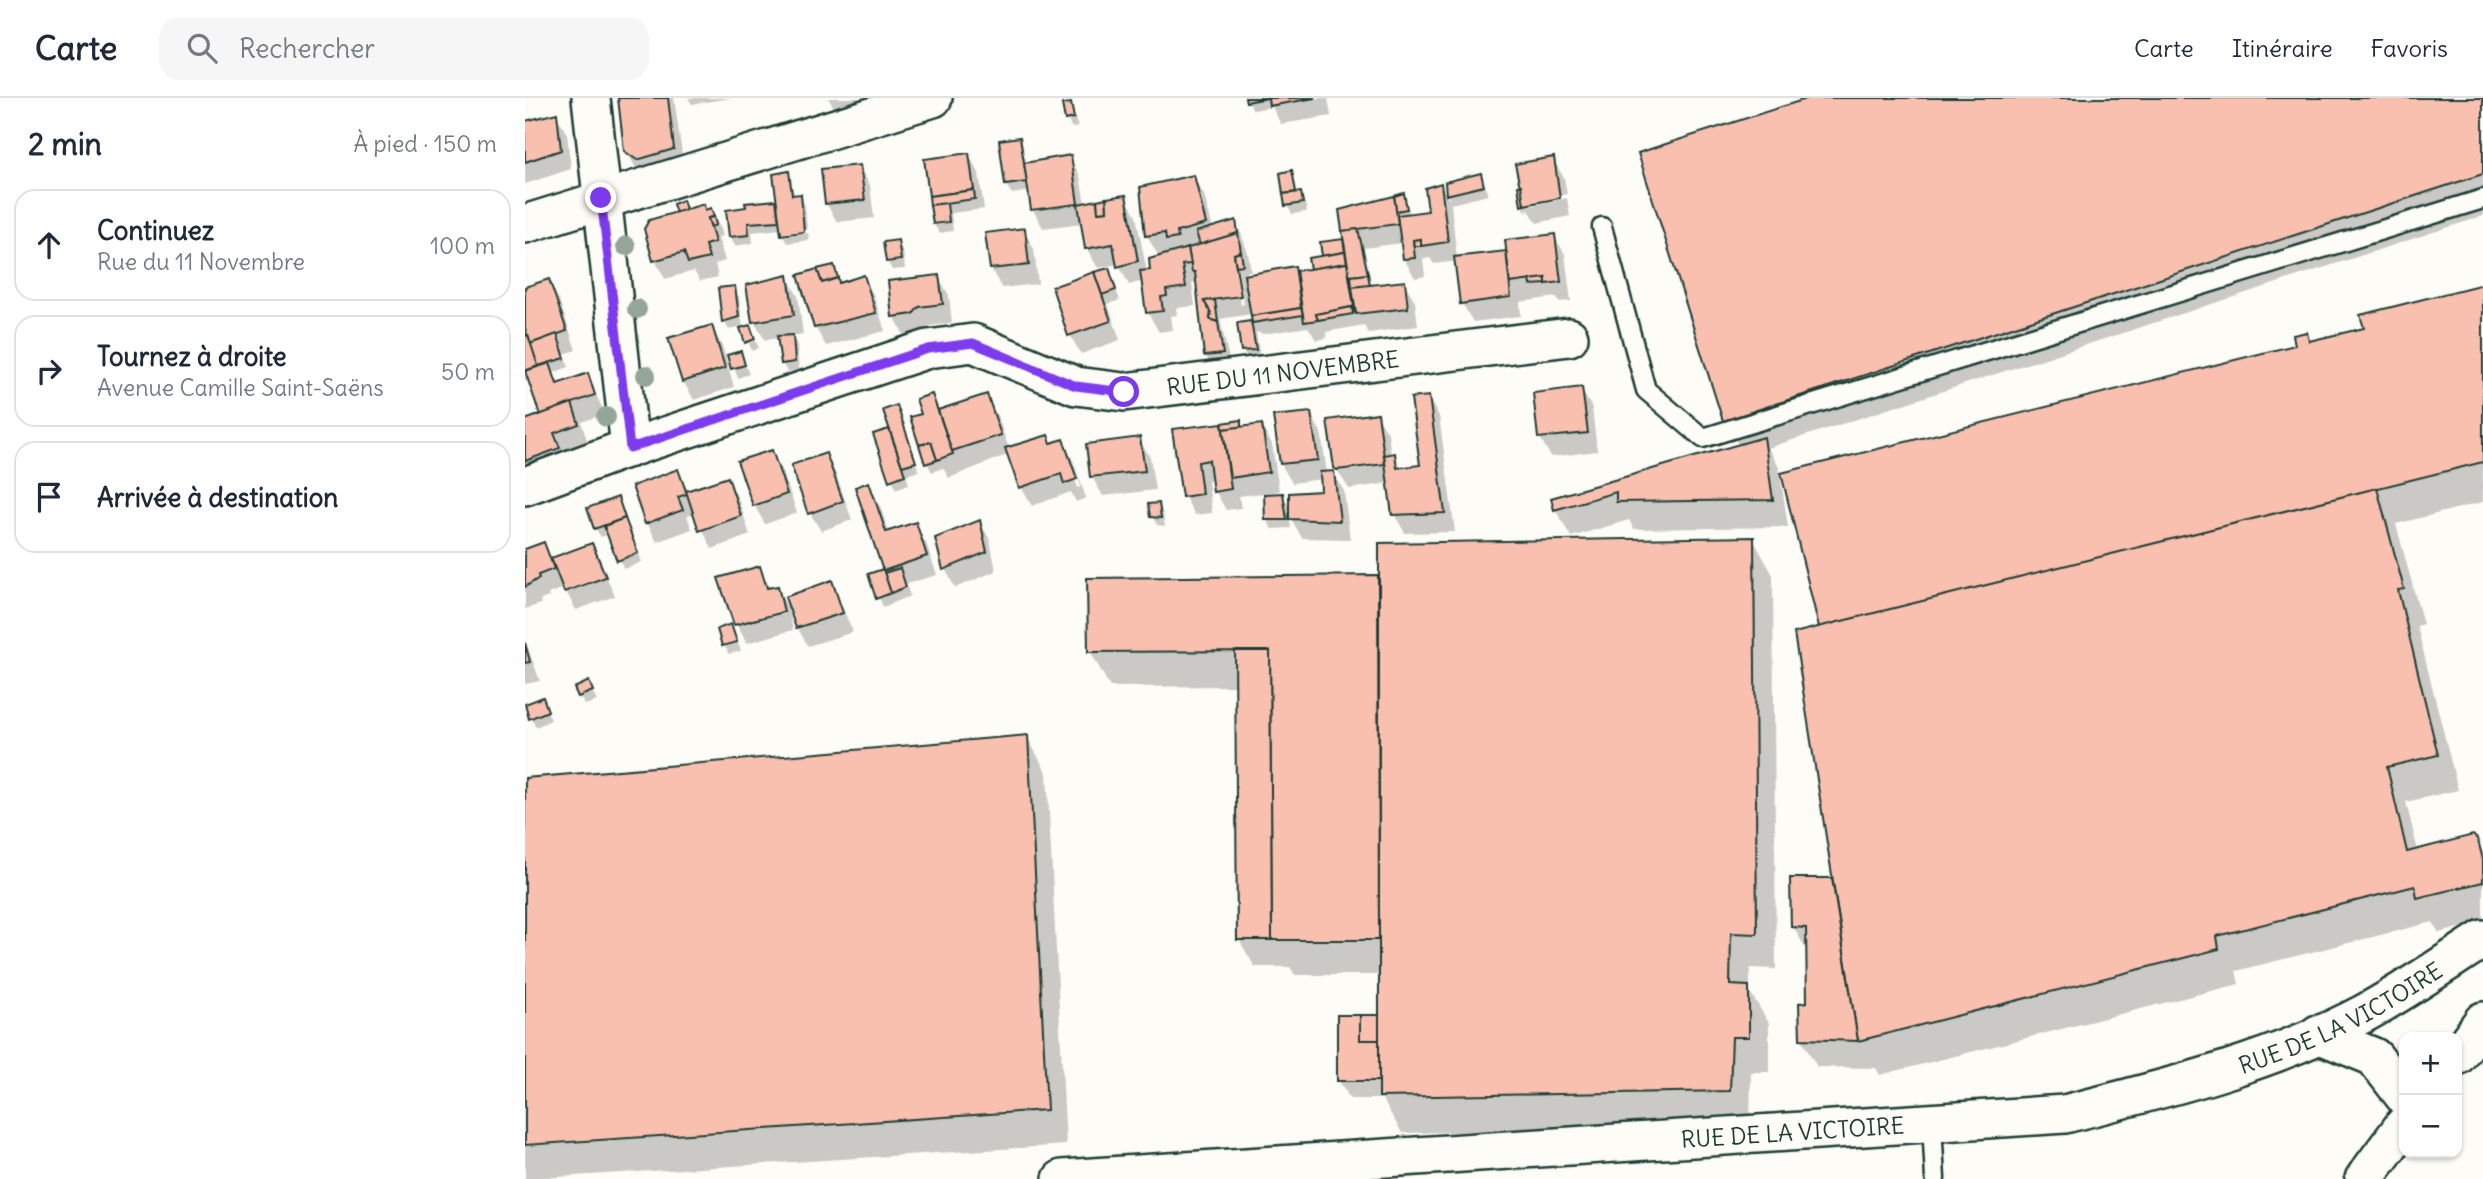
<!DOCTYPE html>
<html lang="fr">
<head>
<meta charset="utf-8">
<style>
  :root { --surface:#fff; --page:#f6f6f7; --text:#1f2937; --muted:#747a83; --line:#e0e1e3 }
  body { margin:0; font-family:Delius,sans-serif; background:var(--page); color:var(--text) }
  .controls { position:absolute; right:21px; bottom:21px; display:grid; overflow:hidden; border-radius:14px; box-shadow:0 2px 5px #0004 }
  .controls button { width:63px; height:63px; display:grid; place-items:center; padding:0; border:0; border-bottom:2px solid var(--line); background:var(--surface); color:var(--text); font:35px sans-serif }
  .stop { position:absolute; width:21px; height:21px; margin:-16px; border:5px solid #7c3aed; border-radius:50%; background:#fff }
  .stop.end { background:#7c3aed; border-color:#fff; box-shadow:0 2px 7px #0008 }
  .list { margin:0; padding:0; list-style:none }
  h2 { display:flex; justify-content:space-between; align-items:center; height:91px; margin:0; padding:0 28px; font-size:30px }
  h2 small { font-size:23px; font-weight:400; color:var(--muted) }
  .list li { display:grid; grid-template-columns:46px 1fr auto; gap:21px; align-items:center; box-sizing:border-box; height:112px; margin:0 14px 14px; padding:0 14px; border:2px solid var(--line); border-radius:21px }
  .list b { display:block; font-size:26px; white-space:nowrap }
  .list p { margin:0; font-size:23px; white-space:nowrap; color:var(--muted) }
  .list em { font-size:23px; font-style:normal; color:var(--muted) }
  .icon { flex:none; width:38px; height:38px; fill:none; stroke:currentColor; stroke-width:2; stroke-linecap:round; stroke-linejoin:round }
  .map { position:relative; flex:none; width:1958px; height:1081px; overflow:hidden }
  header { display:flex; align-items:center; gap:42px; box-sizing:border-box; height:98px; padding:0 35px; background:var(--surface); border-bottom:2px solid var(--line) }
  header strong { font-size:33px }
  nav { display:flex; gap:38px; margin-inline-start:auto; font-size:24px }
  .search { width:490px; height:63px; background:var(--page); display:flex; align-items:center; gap:18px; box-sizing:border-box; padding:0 24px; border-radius:21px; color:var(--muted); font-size:26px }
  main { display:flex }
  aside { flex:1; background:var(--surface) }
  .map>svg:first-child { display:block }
</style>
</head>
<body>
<header>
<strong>Carte</strong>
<div class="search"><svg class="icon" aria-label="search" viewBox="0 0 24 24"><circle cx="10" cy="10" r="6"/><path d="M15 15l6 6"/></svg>Rechercher</div>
<nav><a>Carte</a><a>Itinéraire</a><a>Favoris</a></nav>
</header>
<main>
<aside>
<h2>2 min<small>À pied · 150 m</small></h2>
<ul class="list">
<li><svg class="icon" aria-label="ahead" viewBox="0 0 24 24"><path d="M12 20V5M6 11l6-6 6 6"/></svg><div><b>Continuez</b><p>Rue du 11 Novembre</p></div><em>100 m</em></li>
<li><svg class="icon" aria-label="right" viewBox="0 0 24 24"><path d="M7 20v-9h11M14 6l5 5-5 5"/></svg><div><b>Tournez à droite</b><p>Avenue Camille Saint-Saëns</p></div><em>50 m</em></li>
<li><svg class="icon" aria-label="arrive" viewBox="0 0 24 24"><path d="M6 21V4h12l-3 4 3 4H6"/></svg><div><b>Arrivée à destination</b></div></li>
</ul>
</aside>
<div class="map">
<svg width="1958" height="1081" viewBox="0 0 1958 1081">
  <rect width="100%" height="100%" fill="#fdfcf7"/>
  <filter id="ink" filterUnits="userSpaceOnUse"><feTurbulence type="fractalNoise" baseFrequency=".0143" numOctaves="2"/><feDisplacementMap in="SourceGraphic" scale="14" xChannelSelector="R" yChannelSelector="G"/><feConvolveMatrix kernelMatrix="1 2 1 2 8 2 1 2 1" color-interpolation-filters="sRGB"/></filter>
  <g filter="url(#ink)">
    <g fill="#0003" fill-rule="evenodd">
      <polygon points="95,0 149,0 159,70 124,80 112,72 101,52"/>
      <polygon points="163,0 207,0 167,6"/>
      <polygon points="303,0 365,0 365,2 308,8"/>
      <polygon points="722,0 803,0 806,18 756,26 747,9 728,12"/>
      <polygon points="1291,0 1958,0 1958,118 1243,350 1254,369 1263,429 1109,431 1104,422 1046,439 1030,411 1214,348 1199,322"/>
      <polygon points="545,7 553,29 547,30 542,21"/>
      <polygon points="31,17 42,36 46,71 0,86 0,26"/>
      <path d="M 494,41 L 502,66 L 545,59 L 555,78 L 560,106 L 601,99 L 611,118 L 622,174 L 627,173 L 634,159 L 622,138 L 617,90 L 668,79 L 679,97 L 688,131 L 710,124 L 715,133 L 723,155 L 726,173 L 722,174 L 722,178 L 769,170 L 772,175 L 787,172 L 799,159 L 797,146 L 820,142 L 816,114 L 879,97 L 885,117 L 905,114 L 916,87 L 924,102 L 922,86 L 956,77 L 963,97 L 926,106 L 932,161 L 983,155 L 1029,138 L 1040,156 L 1046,203 L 1034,204 L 1031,199 L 995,204 L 996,218 L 948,224 L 937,205 L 932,163 L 909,166 L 905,160 L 898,161 L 900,178 L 890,180 L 879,161 L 877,145 L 839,150 L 847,189 L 879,185 L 890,203 L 893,228 L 843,235 L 839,227 L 801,234 L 802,240 L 791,242 L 783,229 L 738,236 L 731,234 L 735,260 L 723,262 L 718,253 L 714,226 L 728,225 L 727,216 L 695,221 L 707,274 L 692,277 L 681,258 L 673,184 L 667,185 L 670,208 L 651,210 L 652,217 L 646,218 L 648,232 L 634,234 L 623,215 L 618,183 L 604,187 L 593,166 L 573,170 L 562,151 L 558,125 L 518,130 L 508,112 L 505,93 L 487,96 L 481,87 ZM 708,157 L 711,157 L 719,206 L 716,207 Z"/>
      <polygon points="443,56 454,75 459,111 426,115 428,133 414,135 409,126 401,63"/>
      <polygon points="1028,61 1039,80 1042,96 1004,104 1004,108 1042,100 1045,118 1012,125 1002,109 1003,116 997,107"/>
      <polygon points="334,69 345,87 349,120 312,124 301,105"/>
      <polygon points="766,74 773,96 780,105 782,114 767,116 762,107 757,76"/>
      <polygon points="263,75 270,99 275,98 280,107 282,132 259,135 259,138 283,135 284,142 262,145 257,136 257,131 227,134 228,145 210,148 205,139 222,107 253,103"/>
      <polygon points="158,104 162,113 185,112 196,131 198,138 193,139 200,163 190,166 193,179 175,183 169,173 140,181 130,162"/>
      <polygon points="499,132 509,151 513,186 477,190 466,171 462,136"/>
      <polygon points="372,144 378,153 380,171 367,172 362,163"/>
      <polygon points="308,169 313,178 298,183 298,186 314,182 316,187 338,179 349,198 360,233 301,248 290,229 275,179"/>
      <polygon points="583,172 595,202 583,206 595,242 556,256 545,237 570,176"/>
      <polygon points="262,179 273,198 278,236 266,238 272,247 274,273 262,274 257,265 254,240 240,242 229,223"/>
      <polygon points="413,179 424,197 427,225 405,228 399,235 379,237 369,218"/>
      <polygon points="23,183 34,202 51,252 39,256 44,269 28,275 35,287 62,277 80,316 56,324 63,345 38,354 44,369 0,385 0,324 17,318 4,282 0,284 0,240 5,238 0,225 0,191"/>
      <polygon points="1958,188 1958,404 1871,426 1898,526 1892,528 1933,692 1881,704 1893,753 1952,743 1958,754 1958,824 1914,835 1908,824 1711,873 1714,886 1355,977 1351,970 1292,969 1276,941 1284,906 1283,855 1268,828 1306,782 1311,789 1296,530 1772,248 1781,236 1786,245 1841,231"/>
      <polygon points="209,190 214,199 218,231 224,229 234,250 227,253 217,228 204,232 199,223"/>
      <polygon points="186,229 197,247 209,289 169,302 158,283"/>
      <polygon points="215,255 224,276 213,280 204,258"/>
      <polygon points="1056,291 1067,310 1072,353 1026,359 1015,340 1010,297"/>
      <path d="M 406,298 L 415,313 L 461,298 L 472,317 L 484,351 L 537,343 L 548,362 L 561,400 L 551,404 L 546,394 L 507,408 L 496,389 L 484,356 L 424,380 L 418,370 L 407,374 L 402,365 L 398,317 ZM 543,361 L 546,361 L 556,389 L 553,390 Z"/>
      <polygon points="903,300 914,318 930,434 880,435 869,416 864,385 824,391 810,369 852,317 863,335 866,357 869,357 877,371 896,368"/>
      <polygon points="371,309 394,373 381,377 384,386 371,391 350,338 367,332"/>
      <polygon points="785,315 796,334 802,375 808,375 819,393 825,441 777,440 764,417 766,430 747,431 742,422 757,397 766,412 798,395 797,381 767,385 756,366"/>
      <polygon points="715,324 718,330 736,328 747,346 754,393 714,398 716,410 701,412 690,393 688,382 683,383 687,415 670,417 659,398 649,333"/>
      <polygon points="614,341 625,359 630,392 578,398 567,379"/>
      <polygon points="246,354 257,372 272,415 240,426 229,407"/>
      <polygon points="300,357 311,376 327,422 296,433 285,415"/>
      <polygon points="152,373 164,394 202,381 213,400 225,437 187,451 170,415 162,418 167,431 132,444 122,425"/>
      <polygon points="344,386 354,405 364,435 390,426 401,445 412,477 381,486 385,498 358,509 345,478 363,476"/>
      <polygon points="92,401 117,464 99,471 84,436 76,439 70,430"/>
      <polygon points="633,407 638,416 640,428 632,427 627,418"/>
      <polygon points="455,424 465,442 471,473 430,490 420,471"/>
      <polygon points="1228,441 1248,477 1251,871 1225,870 1225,894 1244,925 1244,974 1226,974 1225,1028 877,1035 857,1001 825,1001 814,983 856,924 856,877 770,877 765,869 730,869 714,842 712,588 585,589 565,553 564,481 855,478"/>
      <polygon points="19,446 27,462 67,447 90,498 51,512 39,490 23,496 24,499 15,502 16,506 0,511 0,453"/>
      <polygon points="234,470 246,491 252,490 263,510 268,532 222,545 211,526"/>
      <polygon points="306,484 328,534 283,548 272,529"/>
      <polygon points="206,528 216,553 204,556 199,547"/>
      <polygon points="0,542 15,583 0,586"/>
      <polygon points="64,586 72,603 60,607 54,598"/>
      <polygon points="17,601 26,622 11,629 6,620"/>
      <polygon points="502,639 522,675 541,1047 0,1081 0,682"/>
    </g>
    <g fill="#f9c0af" stroke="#1f3d34" stroke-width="2">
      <polygon points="93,0 143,0 149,51 112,62 99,53"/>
      <polygon points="720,0 743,0 721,4"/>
      <polygon points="743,0 790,0 744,8"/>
      <polygon points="1284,0 1958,0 1958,76 1198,323 1113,55"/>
      <polygon points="546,5 549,20 540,22 537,6"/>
      <polygon points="32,15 36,52 0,64 0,23"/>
      <polygon points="495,39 502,84 480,87 474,42"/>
      <polygon points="444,55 449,92 404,98 399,61"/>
      <polygon points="546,57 553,106 506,112 499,65"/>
      <polygon points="1029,59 1035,100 999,107 990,66"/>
      <polygon points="335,67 340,102 300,106 296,71"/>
      <polygon points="767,72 771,94 758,96 755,75"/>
      <polygon points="264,73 267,97 276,96 279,134 256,137 248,76"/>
      <polygon points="956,75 959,88 921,97 920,84"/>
      <polygon points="669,77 681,126 652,134 653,140 641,142 640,135 620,138 615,89"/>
      <polygon points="916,85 923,144 896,148 896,141 888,142 890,160 878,161 872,117 903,113 900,90"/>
      <polygon points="996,87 999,107 996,108 993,88"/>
      <polygon points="449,92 450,101 405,107 404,98"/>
      <polygon points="776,94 778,105 760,108 758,96"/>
      <polygon points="879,95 882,111 871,113 869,98"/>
      <polygon points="601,97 613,163 592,169 588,146 560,151 553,106 572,102 573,114 582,113 581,100"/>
      <polygon points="869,98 873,126 817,133 814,112"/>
      <polygon points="581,100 582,113 573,114 572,102"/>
      <polygon points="158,102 161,111 151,115 148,106"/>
      <polygon points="251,102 254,123 223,125 224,137 204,139 201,112 221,109 220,105"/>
      <polygon points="422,105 424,124 408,126 405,107"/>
      <polygon points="179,106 180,112 186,110 189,119 183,120 190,144 180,147 184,160 163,165 159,154 128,163 119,131 124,122"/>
      <polygon points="189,119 191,127 186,129 183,120"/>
      <polygon points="711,122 713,135 675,147 671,134"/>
      <polygon points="500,130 504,167 465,171 460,135"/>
      <polygon points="833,131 843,176 826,178 831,215 817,133"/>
      <polygon points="713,135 716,154 709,156 716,198 679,203 686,215 685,221 693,224 698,256 679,258 670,174 667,174 663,150"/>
      <polygon points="1030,136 1036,184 1021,186 1021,180 985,185 980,142"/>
      <polygon points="818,141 820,154 797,158 795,144"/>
      <polygon points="896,141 896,148 889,148 888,142"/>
      <polygon points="373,142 376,162 361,164 358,144"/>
      <polygon points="663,150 666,166 657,167 661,189 641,192 642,198 636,199 638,213 621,215 615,173 625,172 624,161"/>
      <polygon points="981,153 986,199 935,206 929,159"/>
      <polygon points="716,154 718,167 711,168 709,156"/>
      <polygon points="820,154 822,165 785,171 783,160"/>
      <polygon points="822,165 830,215 827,209 791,216 793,222 779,224 771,173"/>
      <polygon points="309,167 313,180 297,185 292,171"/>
      <polygon points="770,168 776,210 726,218 719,177"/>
      <polygon points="584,170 591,192 577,197 569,174"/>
      <polygon points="292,171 297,185 313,180 314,185 339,177 351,215 289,230 273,177"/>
      <polygon points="569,174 586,223 543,238 527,189"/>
      <polygon points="843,176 845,188 827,189 826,178"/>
      <polygon points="263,177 269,217 227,224 221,187"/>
      <polygon points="414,177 418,206 394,209 388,216 367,219 363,183"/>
      <polygon points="1021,180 1021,186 1006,187 1005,182"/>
      <polygon points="24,181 42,233 5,246 0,230 0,189"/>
      <polygon points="880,183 883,210 831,216 827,189"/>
      <polygon points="1958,186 1958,364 1294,529 1256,375 1770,247 1768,237 1782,234 1784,243 1839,230 1835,217"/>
      <polygon points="210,188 214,219 197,224 193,190"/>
      <polygon points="690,202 693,224 685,221 686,215 679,203"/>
      <polygon points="827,209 828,216 793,222 791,216"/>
      <polygon points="776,210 778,217 727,225 726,218"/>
      <polygon points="726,223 731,252 716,253 712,225"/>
      <polygon points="187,227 200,270 157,284 143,240"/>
      <polygon points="225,227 230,241 220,245 215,230"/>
      <polygon points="32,236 40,260 13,268 5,246"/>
      <polygon points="3,237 13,268 0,273 0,238"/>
      <polygon points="268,237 270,264 256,266 252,238"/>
      <polygon points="216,253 220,267 206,271 202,257"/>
      <polygon points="25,265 32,286 63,275 70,297 15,317 0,273"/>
      <polygon points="1057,289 1063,335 1013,340 1008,295"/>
      <polygon points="407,296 428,356 412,362 406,344 394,347 385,319 396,316 391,301"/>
      <polygon points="462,296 476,337 427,353 413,312"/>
      <polygon points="904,298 920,415 867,417 859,357 870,355 872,370 895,367 886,300"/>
      <polygon points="47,305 54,326 29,335 35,350 0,363 0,322"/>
      <polygon points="372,307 391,364 377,368 358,312"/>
      <polygon points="786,314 793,362 755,366 748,318"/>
      <polygon points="853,315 860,366 812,372 809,370 802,322"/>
      <polygon points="716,322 716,329 698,331 697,325"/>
      <polygon points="697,325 706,391 688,394 684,362 673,364 677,396 657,399 647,331"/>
      <polygon points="737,326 744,374 705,380 698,331"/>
      <polygon points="364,331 380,377 364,383 348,336"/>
      <polygon points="523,337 526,345 538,341 552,381 539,386 536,376 494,390 480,350"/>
      <polygon points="615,339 620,373 565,379 561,346"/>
      <polygon points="1239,339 1248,402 1091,404 1091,394 1029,412 1026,400"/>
      <polygon points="406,344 412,362 400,366 394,347"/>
      <polygon points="247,352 262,396 228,408 212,363"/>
      <polygon points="301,355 318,403 283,416 266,367"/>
      <polygon points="153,371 162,396 153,399 158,412 120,426 107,388"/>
      <polygon points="809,373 815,423 764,421 764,395 796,393 795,374"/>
      <polygon points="203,379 216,418 174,433 161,393"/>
      <polygon points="344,384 361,434 391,424 402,458 358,473 330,389"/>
      <polygon points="1852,390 1879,491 1873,492 1913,657 1862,669 1882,754 1948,737 1953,742 1958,762 1958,784 1892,800 1890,788 1692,838 1694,851 1333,943 1269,535"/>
      <polygon points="758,395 762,422 740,422 739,396"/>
      <polygon points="93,399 100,420 69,431 62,410"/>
      <polygon points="634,405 636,420 625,419 623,406"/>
      <polygon points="100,420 113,455 92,463 79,428"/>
      <polygon points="455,422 462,454 418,472 410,440"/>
      <polygon points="1229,439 1232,836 1206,835 1205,887 1224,888 1224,939 1207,939 1205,993 854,999 854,445"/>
      <polygon points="19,444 29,471 13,477 14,480 0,489 0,451"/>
      <polygon points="67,445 81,479 39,494 26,460"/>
      <polygon points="235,468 242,490 253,488 259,514 209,527 193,480"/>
      <polygon points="375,470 381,489 366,495 359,475"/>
      <polygon points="358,471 366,495 351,501 343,476"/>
      <polygon points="853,477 854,842 747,842 745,553 563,554 562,480"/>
      <polygon points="307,482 318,515 271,530 260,499"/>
      <polygon points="206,526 212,544 197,548 192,531"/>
      <polygon points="0,545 5,564 0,565"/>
      <polygon points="710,553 745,553 747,842 712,842"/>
      <polygon points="64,583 68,593 53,599 49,590"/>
      <polygon points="18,599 23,613 4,621 0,606"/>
      <polygon points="503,637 522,1012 0,1047 0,680"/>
      <polygon points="1265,780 1307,780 1333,943 1275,941 1274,905 1282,904 1281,830 1266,829"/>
      <polygon points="812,917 835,917 835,942 854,942 854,983 812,983"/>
      <rect x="835" y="917" width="19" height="25"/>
    </g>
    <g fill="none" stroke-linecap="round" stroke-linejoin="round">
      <defs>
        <g id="lane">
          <polyline points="1077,129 1121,292 1178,340 1958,101"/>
          <polyline points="1407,1025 1410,1081"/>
        </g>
        <g id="street">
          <polyline points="66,0 105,350"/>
          <polyline points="0,126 408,0"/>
          <path id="s1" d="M 0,388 L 95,353 L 403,251 L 448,245 L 551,288 L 599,294 L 1044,239"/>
          <polyline points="1793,936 1849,959 1879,998"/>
          <polyline points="1932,958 1958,923"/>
          <path id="s2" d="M 537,1081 L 1540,1016 C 1642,990 1746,965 1840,915 C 1880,893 1919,866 1958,841"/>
          <polyline points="1839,1081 1879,1027"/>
        </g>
      </defs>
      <use href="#lane" stroke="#1f3d34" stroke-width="23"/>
      <use href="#street" stroke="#1f3d34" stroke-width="42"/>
      <use href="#lane" stroke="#fdfcf7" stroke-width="18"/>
      <use href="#street" stroke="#fdfcf7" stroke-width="37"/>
    </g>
    <g fill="#95a698">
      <circle cx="101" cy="148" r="10"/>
      <circle cx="112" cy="211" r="10"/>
      <circle cx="121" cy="277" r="10"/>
      <circle cx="81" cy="319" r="10"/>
    </g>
  </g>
  <g fill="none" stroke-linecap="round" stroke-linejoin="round" filter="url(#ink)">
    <polyline stroke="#7c3aed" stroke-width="9" points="76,100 105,350 403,251 448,245 551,288 599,294"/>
  </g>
  <g text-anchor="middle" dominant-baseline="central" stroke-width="7" stroke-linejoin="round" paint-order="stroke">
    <g font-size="23" fill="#1f3d34" stroke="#fdfcf7">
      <text stroke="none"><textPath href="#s1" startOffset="791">RUE DU 11 NOVEMBRE</textPath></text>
      <text stroke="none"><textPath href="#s2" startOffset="1298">RUE DE LA VICTOIRE</textPath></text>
      <text stroke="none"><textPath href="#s2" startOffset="732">RUE DE LA VICTOIRE</textPath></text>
    </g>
  </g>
</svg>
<div class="controls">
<button>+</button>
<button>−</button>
</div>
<div class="stop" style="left:599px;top:294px"></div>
<div class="stop end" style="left:76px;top:100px"></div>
</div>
</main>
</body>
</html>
